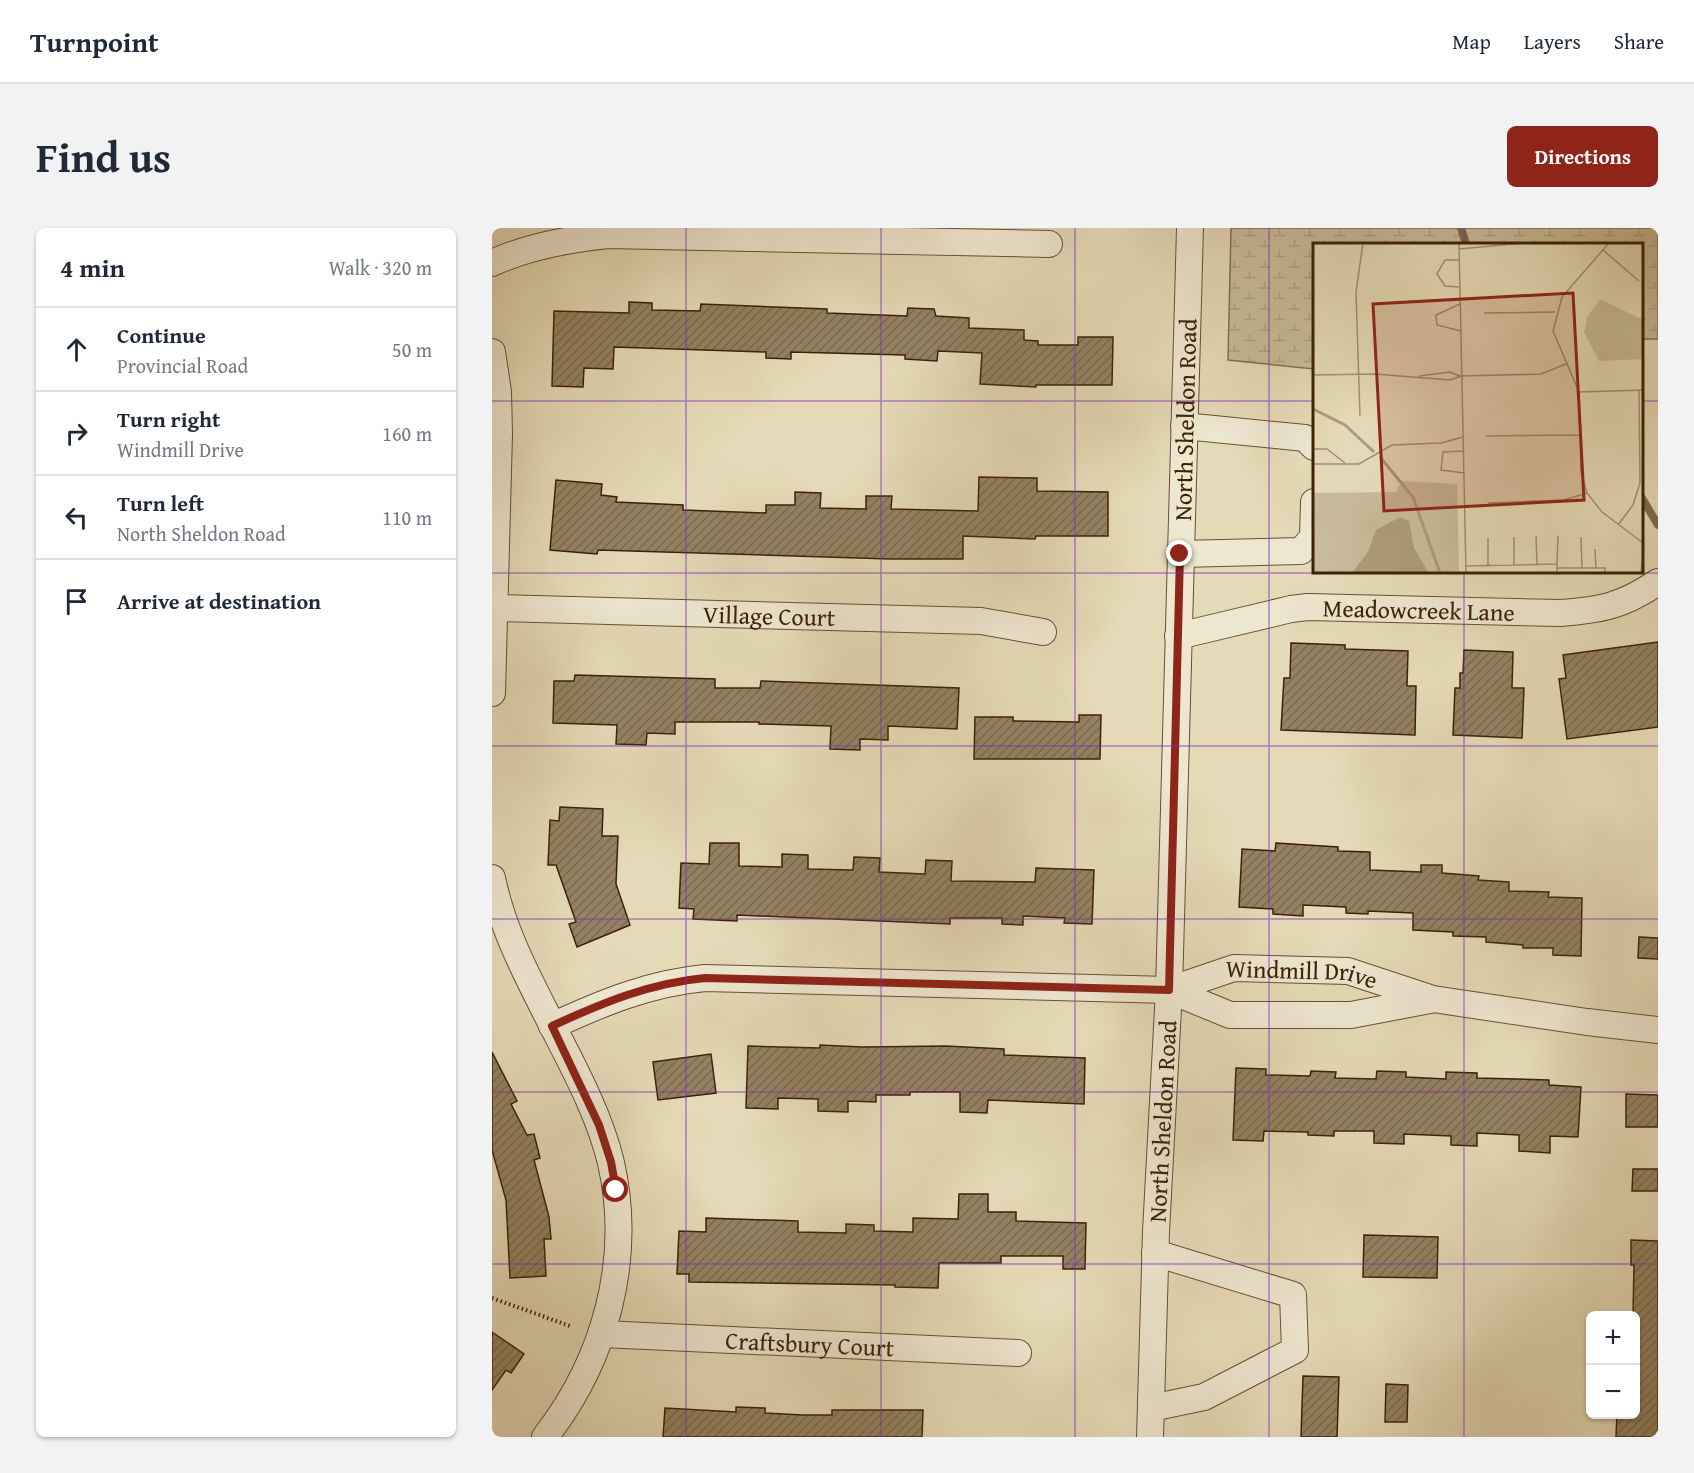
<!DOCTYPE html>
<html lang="en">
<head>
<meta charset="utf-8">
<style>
  :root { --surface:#fff; --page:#f2f2f3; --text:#1f2937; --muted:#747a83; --line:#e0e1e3; --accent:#8f2418 }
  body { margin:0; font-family:"Gentium Book Plus",serif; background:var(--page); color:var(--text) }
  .controls { position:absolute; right:18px; bottom:18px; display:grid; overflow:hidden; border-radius:9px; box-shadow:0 2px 4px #0004 }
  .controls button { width:54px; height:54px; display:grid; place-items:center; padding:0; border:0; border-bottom:2px solid var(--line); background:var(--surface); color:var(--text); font:30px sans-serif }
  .stop { position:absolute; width:18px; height:18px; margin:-14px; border:4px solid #8f2418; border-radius:50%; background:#fff }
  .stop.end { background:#8f2418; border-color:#fff; box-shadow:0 2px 6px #0008 }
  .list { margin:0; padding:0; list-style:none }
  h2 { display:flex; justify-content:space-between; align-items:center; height:78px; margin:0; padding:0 24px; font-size:26px }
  h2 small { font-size:20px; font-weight:400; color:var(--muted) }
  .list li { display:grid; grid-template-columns:39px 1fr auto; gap:18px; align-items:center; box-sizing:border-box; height:84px; padding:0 24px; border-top:2px solid var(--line) }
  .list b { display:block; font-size:22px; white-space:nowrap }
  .list p { margin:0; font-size:20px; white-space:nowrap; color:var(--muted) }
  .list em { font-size:20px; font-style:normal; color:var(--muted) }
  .icon { flex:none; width:33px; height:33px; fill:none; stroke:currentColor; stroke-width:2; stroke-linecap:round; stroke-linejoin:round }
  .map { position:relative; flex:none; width:1166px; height:1209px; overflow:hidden; border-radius:9px }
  header { display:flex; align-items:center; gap:36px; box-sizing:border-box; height:84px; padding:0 30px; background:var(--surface); border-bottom:2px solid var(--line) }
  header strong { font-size:28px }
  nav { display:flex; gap:33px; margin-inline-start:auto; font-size:21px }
  .intro { display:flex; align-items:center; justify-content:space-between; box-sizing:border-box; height:144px; padding:0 36px }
  h1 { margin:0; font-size:42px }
  .button { padding:15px 27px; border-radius:9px; background:var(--accent); color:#fff; font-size:21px; font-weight:700 }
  main { display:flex; gap:36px; padding:0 36px }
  aside { flex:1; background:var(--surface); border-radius:9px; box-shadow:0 2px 4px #0004 }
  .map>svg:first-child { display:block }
</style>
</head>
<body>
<header>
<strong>Turnpoint</strong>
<nav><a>Map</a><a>Layers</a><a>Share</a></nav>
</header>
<div class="intro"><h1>Find us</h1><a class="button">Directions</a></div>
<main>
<aside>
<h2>4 min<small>Walk · 320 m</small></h2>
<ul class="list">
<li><svg class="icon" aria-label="ahead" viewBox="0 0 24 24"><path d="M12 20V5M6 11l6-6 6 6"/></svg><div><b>Continue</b><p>Provincial Road</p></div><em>50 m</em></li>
<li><svg class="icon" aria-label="right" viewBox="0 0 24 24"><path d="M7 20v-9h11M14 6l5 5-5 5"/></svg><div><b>Turn right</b><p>Windmill Drive</p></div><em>160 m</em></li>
<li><svg class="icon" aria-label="left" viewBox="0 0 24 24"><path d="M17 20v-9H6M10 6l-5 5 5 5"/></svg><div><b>Turn left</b><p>North Sheldon Road</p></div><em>110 m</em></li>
<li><svg class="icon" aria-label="arrive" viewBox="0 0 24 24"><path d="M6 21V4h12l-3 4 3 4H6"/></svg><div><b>Arrive at destination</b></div></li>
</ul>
</aside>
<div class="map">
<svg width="1166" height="1209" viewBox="0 0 1166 1209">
  <defs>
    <pattern id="wetland-marsh" width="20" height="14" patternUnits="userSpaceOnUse" patternTransform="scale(1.5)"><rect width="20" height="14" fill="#c8bb99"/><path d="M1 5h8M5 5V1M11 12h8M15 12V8" fill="none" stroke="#ada082"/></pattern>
    <pattern id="building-hatch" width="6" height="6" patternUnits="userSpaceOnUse" patternTransform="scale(1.5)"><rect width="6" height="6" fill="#948262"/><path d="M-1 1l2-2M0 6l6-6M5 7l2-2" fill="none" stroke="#7a6a4f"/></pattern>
  </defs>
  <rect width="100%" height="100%" fill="#e5dab7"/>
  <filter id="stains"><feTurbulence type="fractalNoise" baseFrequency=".00333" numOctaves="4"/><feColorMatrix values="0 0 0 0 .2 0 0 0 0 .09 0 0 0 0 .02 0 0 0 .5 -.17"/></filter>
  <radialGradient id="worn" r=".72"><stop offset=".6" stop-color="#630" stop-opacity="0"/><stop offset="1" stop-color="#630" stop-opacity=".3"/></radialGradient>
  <polygon fill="url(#wetland-marsh)" stroke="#826e4f" stroke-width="1.5" points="739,0 1166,0 1166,111 1150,111 1150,16 822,16 822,141 736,132"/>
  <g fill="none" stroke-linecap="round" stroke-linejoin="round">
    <g stroke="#7f6b4b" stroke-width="8">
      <polyline points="969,0 974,16"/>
      <polyline points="1150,270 1166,297"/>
    </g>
  </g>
  <g fill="url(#building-hatch)" stroke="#3c2205" stroke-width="1.5">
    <polygon points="137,74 160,75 160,82 208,83 209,76 335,81 335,85 415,88 416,80 442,81 444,88 477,90 477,100 532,102 532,112 546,113 546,117 586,117 586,109 621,109 620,157 544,157 544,159 488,156 490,125 446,123 445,133 413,131 413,127 299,124 299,131 274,130 274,124 122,119 121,141 92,140 91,159 60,158 62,83 137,85"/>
    <polygon points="487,249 545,250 545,263 616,264 616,308 544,308 543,311 471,308 471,331 398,331 106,322 105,326 58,322 64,252 110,256 109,267 125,269 124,274 191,277 191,282 274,285 274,277 303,277 303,264 329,265 328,280 374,281 374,268 400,268 399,281 486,283"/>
    <polygon points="1166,414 1166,499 1075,511 1067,451 1074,450 1071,427"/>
    <polygon points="799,415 853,417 853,421 916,423 915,458 924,458 923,507 789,502 792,450 798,450"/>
    <polygon points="972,422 1021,424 1020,460 1032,460 1030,510 961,507 963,460 968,460 968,445 971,445"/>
    <polygon points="83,447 223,451 223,460 268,460 269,453 467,460 465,501 396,498 396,512 368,511 368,522 338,521 339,498 267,496 267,494 183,494 183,506 155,505 154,517 124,516 125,497 61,495 62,453 82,453"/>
    <polygon points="587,487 609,487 608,531 482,531 483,489 521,489 521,493 587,494"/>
    <polygon points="68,579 111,581 110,608 126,608 124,656 138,697 85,719 77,696 84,694 64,637 56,637 58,592 67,593"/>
    <polygon points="218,615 247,615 247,638 290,639 290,626 316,627 316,641 361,642 362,629 388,630 387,644 433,646 434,632 460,633 459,653 543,654 544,640 602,642 600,696 572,695 573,690 531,688 531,697 510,696 510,690 458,690 458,696 245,687 245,693 201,691 202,681 187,680 189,635 217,636"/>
    <polygon points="784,615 846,619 846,623 878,624 878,642 929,644 929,637 950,637 950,645 987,648 986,652 1017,654 1017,663 1057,664 1056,669 1090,670 1089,728 1061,727 1061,720 1031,720 1031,717 994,714 994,709 961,708 961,704 921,702 921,685 876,683 876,686 854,685 854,679 811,677 811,688 781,686 781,681 747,679 750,621 783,623"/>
    <polygon points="1147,709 1166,710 1166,731 1146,730"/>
    <polygon points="328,817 370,819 454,818 512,821 512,827 593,830 592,876 496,872 495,885 468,884 468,864 418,864 418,867 384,867 384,874 356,873 356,884 326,883 326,871 286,870 286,881 254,880 256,818 328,820"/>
    <polygon points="0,824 25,873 19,876 35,907 42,906 48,930 42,932 57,989 59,1011 52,1011 54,1048 18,1050 14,972 0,922"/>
    <polygon points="219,826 224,865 166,872 161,834"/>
    <polygon points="744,840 774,841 774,847 818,848 819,843 844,844 843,850 884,851 885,843 914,844 914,849 954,851 954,844 985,845 985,850 1057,852 1057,857 1089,859 1086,909 1058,908 1058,925 1027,923 1027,907 985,905 985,918 959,917 959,908 912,906 912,916 882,915 882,903 842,903 842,908 816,907 816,904 772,903 771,913 741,912"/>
    <polygon points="1134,866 1166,867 1166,899 1134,899"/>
    <polygon points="1141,941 1166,941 1166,963 1140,963"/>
    <polygon points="467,966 496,966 496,984 524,984 524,993 594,995 593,1041 571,1041 571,1028 509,1028 509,1035 447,1035 446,1060 403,1059 403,1057 197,1054 197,1046 185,1046 187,1003 214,1004 214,990 306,993 306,1004 354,1005 354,996 382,997 382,1003 421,1004 421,990 466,991"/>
    <polygon points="872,1007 946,1009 945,1050 871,1049"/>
    <polygon points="1139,1012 1166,1013 1166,1209 1124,1209 1125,1186 1143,1186 1143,1088 1141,1088 1142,1037 1139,1037"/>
    <polygon points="0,1104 32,1126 19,1145 14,1142 0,1162"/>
    <polygon points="811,1148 847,1149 845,1209 809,1209"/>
    <polygon points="894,1156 916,1157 915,1194 893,1194"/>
    <polygon points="244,1179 273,1180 273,1185 311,1187 340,1187 340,1182 431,1182 430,1209 171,1209 173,1180 244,1184"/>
  </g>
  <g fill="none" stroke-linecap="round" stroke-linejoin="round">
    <defs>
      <g id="minor">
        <path d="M 0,35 C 37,18 77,11 116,7 L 557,16"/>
        <polyline points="0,124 6,164 7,206 0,465"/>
        <polyline points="692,198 813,210 822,219"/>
        <polyline points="688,326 809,323 821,309 822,274"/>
        <path id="s1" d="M 3,380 L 489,393 L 551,404"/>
        <path id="s2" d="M 686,408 L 799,381 L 816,379 L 1068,385 C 1110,382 1130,378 1166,354"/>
        <path d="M 0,650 C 11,704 36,749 60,797 C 82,840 108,888 119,935 C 141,1032 113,1132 53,1209"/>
        <polyline points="677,762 738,787 859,787 938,772"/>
        <path id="s3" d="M 60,798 C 110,775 158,755 213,750 L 677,762 L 742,740 L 856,743 L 941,771 L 1095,794 L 1166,802"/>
        <path id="s4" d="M 110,1106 L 526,1125"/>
        <polyline points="659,1180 712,1169 803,1122 801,1067 663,1025"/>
        <path id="s5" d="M 658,1209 L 664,1004 L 677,762 L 698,0"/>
      </g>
    </defs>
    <use href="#minor" stroke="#665032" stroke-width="28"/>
    <polyline stroke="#3c2205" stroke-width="4" stroke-dasharray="1.5 3" stroke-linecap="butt" points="0,1070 78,1098"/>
    <use href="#minor" stroke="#eee7d0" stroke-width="26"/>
  </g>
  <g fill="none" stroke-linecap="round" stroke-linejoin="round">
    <path stroke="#8f2418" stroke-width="8" d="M 124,962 L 119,934 L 107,897 L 60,798 C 110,775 158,755 213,750 L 677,762 L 688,326"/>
  </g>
  <path fill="none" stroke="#7b2cbf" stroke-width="1.5" stroke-opacity="0.55" d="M 194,0 L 194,1209M 389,0 L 389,1209M 583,0 L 583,1209M 777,0 L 777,1209M 972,0 L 972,16M 0,173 L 822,173M 1150,173 L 1166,173M 972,344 L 972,1209M 0,345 L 1166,345M 0,518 L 1166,518M 0,691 L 1166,691M 0,864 L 1166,864M 0,1036 L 1166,1036"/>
  <g text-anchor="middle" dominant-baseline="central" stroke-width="6" stroke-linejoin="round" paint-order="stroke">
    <g font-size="24" fill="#3c2205" stroke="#eee7d0">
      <text stroke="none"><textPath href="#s5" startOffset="1018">North Sheldon Road</textPath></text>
      <text stroke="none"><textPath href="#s2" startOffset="244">Meadowcreek Lane</textPath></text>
      <text stroke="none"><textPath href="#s1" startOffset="274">Village Court</textPath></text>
      <text stroke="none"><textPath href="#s3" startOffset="762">Windmill Drive</textPath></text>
      <text stroke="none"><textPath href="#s5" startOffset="316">North Sheldon Road</textPath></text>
      <text stroke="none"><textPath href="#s4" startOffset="208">Craftsbury Court</textPath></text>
    </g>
  </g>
  <g transform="translate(821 15)">
    <rect width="330" height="330" fill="#e5dab7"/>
    <path d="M 88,238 L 144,241 L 146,330 L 0,330 L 0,250 L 83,249 Z" fill="#c8bb99"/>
    <path d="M 287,56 L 326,75 L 330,73 L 330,116 L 286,118 L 271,89 L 274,74 Z" fill="#c8bb99"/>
    <path d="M 87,274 L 96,278 L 101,305 L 116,330 L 39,330 L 55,309 L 63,287 Z" fill="#ac9b7a"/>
    <path fill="none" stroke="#ac9b7a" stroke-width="3" d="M 0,166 L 32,182 L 61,209M 67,214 L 100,254 L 127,330"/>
    <path fill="none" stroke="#a19070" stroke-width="1.5" d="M 146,0 L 153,330M 296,0 L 249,54 L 240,88 L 266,149 L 268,229 L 274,250 L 289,269 L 330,300M 146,6 L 210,0M 290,7 L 326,38M 146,17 L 132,17 L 124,31 L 132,43 L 147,44M 147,61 L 123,72 L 124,82 L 148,88M 171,70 L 242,69M 0,132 L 62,131 L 137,137 L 148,133 L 228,131 L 253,121M 106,133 L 137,129 L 147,133M 266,149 L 330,147M 47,173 L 43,49 L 50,0M 173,193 L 267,192M 0,206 L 14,206 L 32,220M 150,208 L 130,209 L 128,227 L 151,230M 0,221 L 46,221 L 79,202 L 128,200 L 150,194M 175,260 L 251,257 L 274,250M 305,282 L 320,262 L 327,240 L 326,147M 223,293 L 224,322M 201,294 L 201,322M 268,294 L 269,325M 175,295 L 175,323M 282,306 L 283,325M 244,321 L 245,293M 152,323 L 244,321 L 244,330M 244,325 L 292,325 L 292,330M 209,330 L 231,330M 328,330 L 330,308"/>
    <path fill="#8f2418" fill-opacity="0.15" stroke="#8f2418" stroke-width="3" d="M 260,50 L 271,257 L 71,268 L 60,61 Z"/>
    <rect width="330" height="330" fill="none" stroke="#3c2205" stroke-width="3"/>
  </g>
  <rect width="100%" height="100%" filter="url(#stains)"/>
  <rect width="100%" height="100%" fill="url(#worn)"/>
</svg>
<div class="controls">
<button>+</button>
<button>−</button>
</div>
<div class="stop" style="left:124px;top:962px"></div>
<div class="stop end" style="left:688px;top:326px"></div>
</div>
</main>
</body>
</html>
